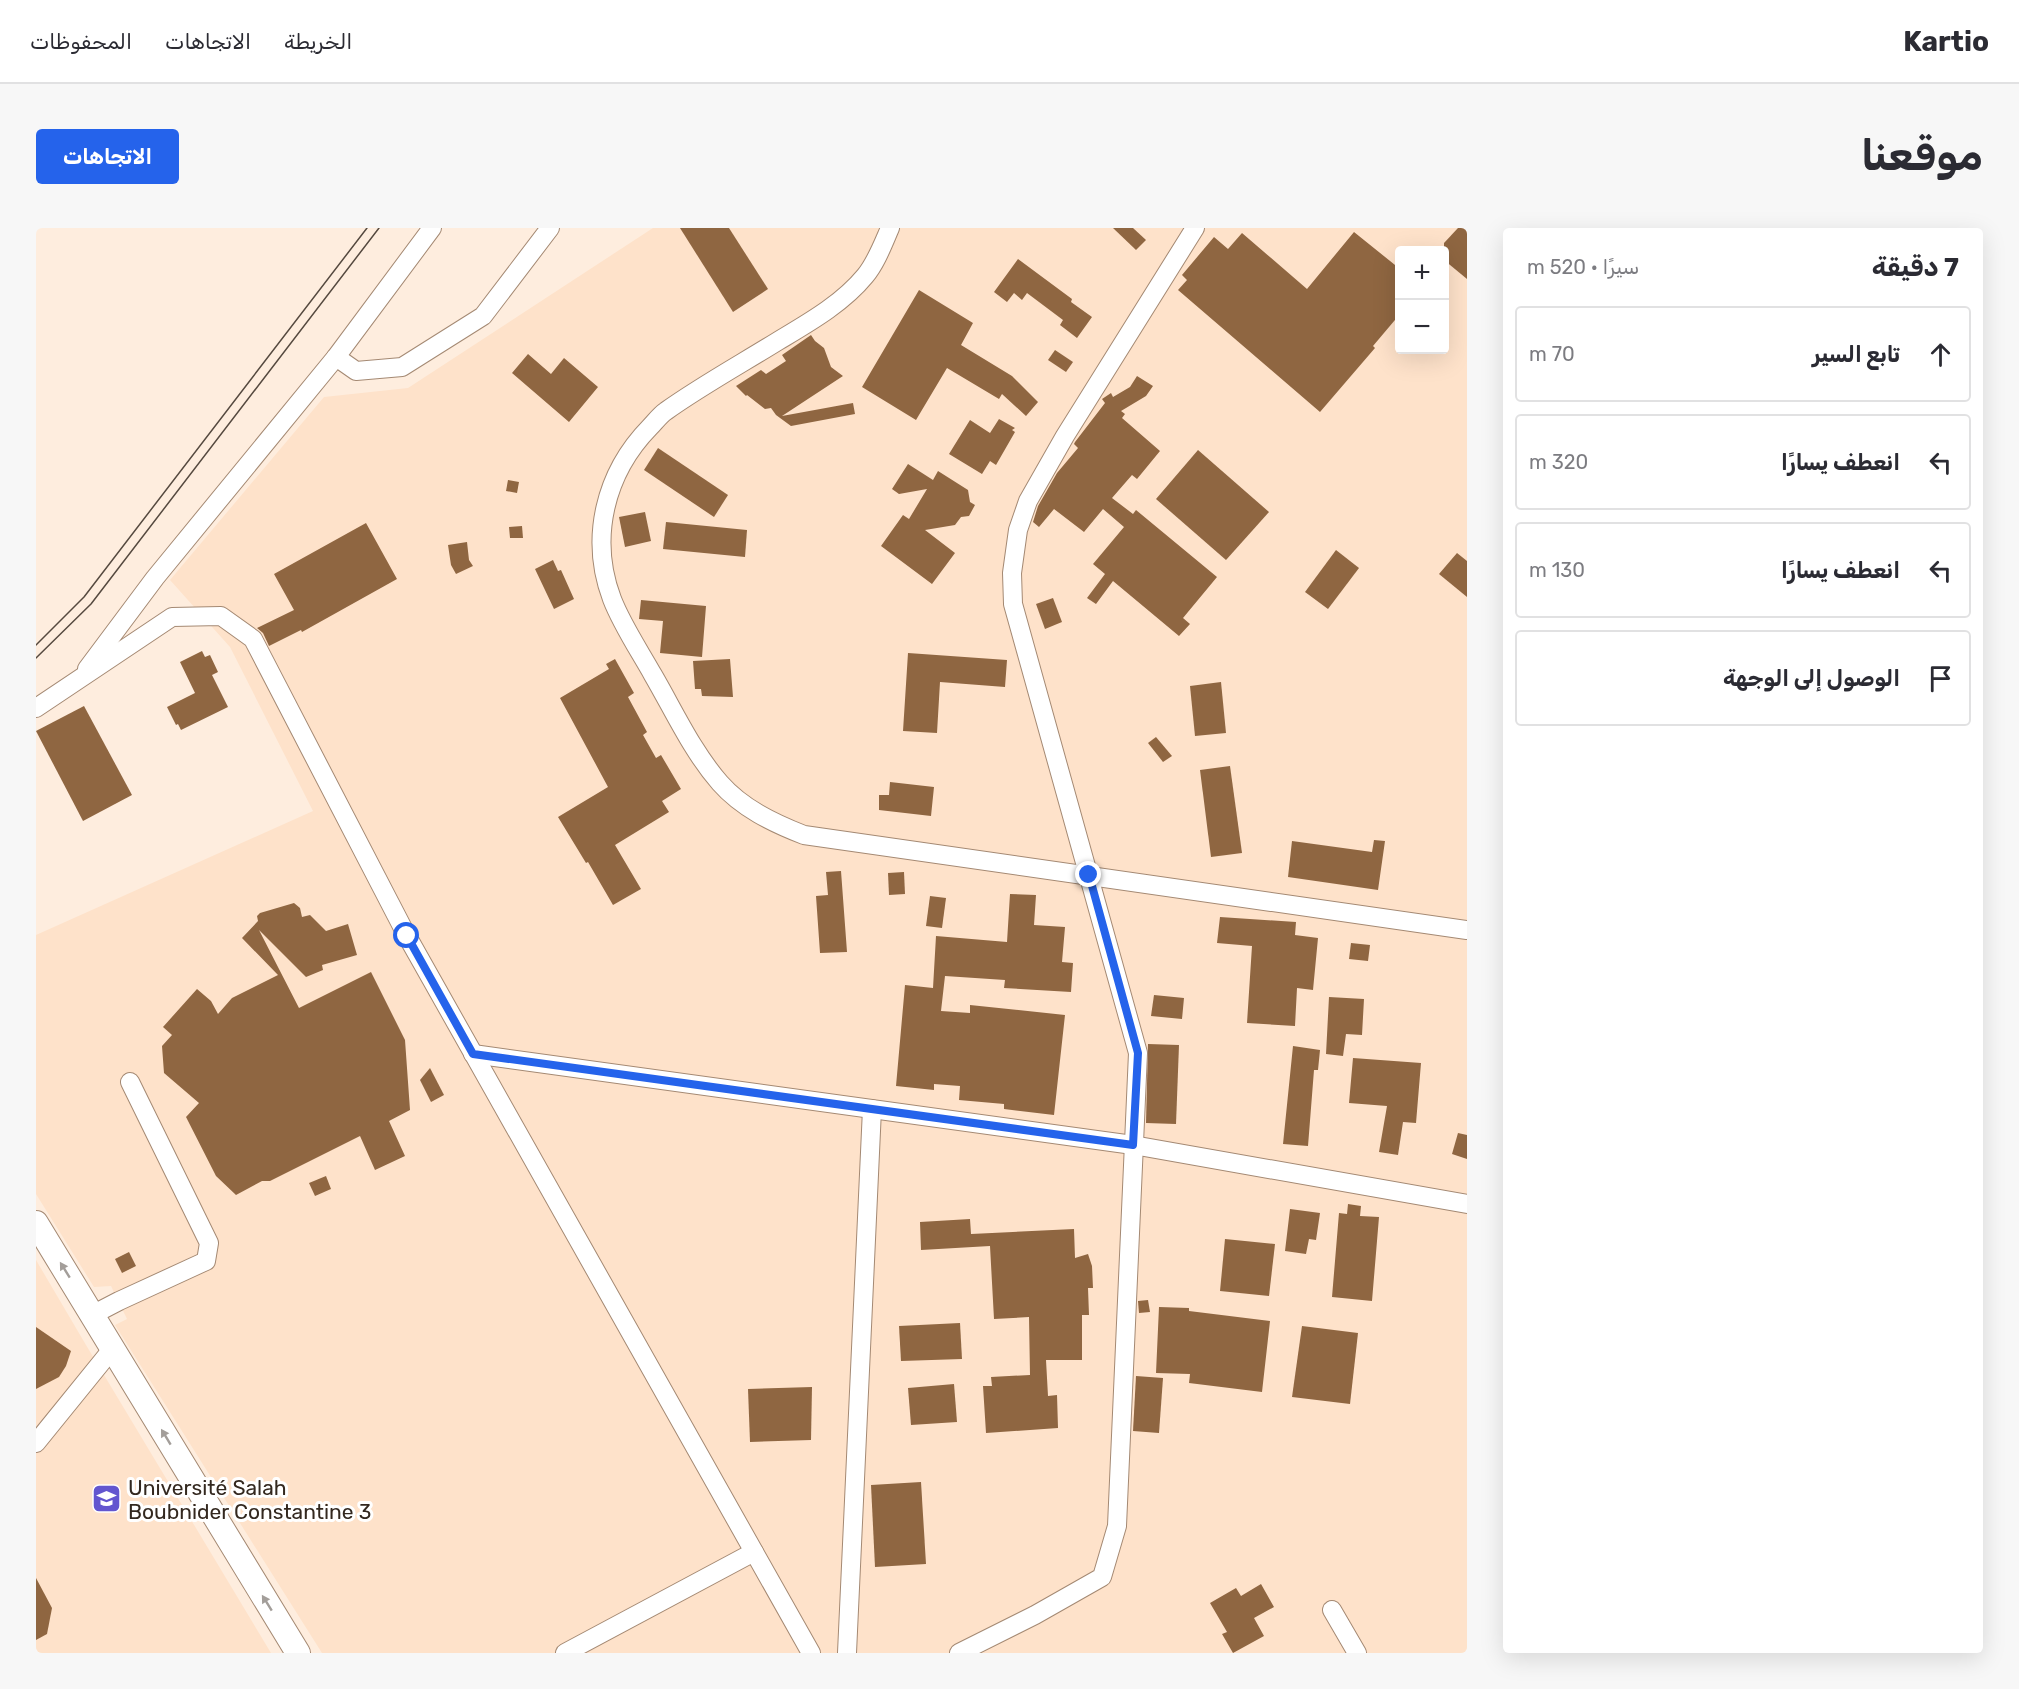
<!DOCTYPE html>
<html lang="ar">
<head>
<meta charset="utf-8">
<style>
  :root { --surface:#fff; --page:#f7f7f7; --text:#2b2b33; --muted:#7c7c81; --line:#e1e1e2; --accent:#2563eb }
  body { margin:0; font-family:Rubik,Vazirmatn,sans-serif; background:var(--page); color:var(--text); direction:rtl }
  .controls { position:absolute; right:18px; top:18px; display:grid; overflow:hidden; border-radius:6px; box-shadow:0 6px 24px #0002 }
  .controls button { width:54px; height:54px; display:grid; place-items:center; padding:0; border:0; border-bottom:2px solid var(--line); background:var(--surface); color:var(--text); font:30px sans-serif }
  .stop { position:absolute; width:18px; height:18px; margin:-14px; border:4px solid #2563eb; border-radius:50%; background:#fff }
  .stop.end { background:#2563eb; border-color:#fff; box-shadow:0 2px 6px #0008 }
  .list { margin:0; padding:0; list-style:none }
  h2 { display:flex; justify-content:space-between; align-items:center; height:78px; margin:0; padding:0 24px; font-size:26px }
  h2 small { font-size:20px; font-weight:400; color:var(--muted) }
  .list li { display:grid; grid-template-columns:39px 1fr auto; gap:18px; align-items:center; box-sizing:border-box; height:96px; margin:0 12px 12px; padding:0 12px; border:2px solid var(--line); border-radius:6px }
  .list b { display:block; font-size:22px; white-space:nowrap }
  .list em { font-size:20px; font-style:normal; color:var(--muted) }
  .icon { flex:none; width:33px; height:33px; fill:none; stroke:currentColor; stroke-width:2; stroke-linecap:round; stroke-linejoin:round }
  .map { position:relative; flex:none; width:1431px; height:1425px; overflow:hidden; direction:ltr; border-radius:6px }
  header { display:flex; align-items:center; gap:36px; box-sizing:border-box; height:84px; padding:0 30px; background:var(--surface); border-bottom:2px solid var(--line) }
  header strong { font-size:28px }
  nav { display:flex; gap:33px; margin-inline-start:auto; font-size:21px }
  .intro { display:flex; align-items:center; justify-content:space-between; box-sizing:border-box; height:144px; padding:0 36px }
  h1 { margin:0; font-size:42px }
  .button { padding:15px 27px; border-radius:6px; background:var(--accent); color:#fff; font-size:21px; font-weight:700 }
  main { display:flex; gap:36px; padding:0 36px }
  aside { flex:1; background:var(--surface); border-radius:6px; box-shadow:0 6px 24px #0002 }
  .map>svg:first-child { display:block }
</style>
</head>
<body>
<header>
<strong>Kartio</strong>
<nav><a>الخريطة</a><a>الاتجاهات</a><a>المحفوظات</a></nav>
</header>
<div class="intro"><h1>موقعنا</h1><a class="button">الاتجاهات</a></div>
<main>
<aside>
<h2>7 دقيقة<small>سيرًا · 520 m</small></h2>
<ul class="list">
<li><svg class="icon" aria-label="ahead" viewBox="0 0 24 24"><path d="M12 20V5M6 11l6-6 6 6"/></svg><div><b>تابع السير</b></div><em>70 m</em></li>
<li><svg class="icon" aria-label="left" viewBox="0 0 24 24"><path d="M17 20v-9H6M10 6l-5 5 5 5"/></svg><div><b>انعطف يسارًا</b></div><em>320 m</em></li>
<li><svg class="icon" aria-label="left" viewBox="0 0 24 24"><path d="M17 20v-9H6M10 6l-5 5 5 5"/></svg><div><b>انعطف يسارًا</b></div><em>130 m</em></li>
<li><svg class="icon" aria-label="arrive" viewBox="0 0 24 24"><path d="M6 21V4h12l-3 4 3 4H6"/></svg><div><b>الوصول إلى الوجهة</b></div></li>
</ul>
</aside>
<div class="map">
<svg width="1431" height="1425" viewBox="0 0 1431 1425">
  <rect width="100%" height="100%" fill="#feedde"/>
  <g fill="#fee2ca" fill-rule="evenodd">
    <path d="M 617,0 L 1431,0 L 1431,1425 L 286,1425 L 79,1097 L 91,1091 L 75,1058 L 58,1059 L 0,966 L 0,707 L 277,583 L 194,419 L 134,352 L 288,169 L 372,160 ZM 1364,22 L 1408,22 L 1408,122 L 1364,122 Z"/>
    <polygon points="0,1032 50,1117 235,1425 0,1425"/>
  </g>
  <g fill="#8f6641">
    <polygon points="644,0 693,0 732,61 697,84"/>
    <polygon points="1077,0 1097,0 1110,12 1100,22"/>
    <polygon points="1422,0 1431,0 1431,51 1408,32 1408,15"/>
    <polygon points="1318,4 1364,41 1364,86 1337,118 1339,120 1284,184 1142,62 1151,52 1146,47 1178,9 1192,21 1206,5 1271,61"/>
    <polygon points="982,31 1036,71 1035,74 1056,89 1041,110 1024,97 1027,92 991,65 986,72 978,65 971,74 958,64"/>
    <polygon points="883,62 937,95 925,117 976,148 1002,174 990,188 966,166 963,171 911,140 880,192 826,159"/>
    <polygon points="775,107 779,113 788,120 795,139 807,148 746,188 817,175 819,186 755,198 740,187 735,180 729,181 711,167 710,168 700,158 725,142 730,146 750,133 746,127"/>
    <polygon points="1019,122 1037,134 1030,144 1012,132"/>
    <polygon points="492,126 515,146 528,130 562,159 533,194 476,145"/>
    <polygon points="1101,148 1117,158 1110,168 1085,183 1089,186 1086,190 1124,223 1101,251 1096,247 1076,270 1097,286 1100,282 1181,349 1147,390 1154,396 1143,408 1077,353 1060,376 1051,370 1069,346 1057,336 1088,299 1067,281 1048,304 1018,281 1003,299 997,294 1002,278 1021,245 1042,220 1038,216 1039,214 1069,175 1066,171 1075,165 1077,169 1094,159"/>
    <polygon points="963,191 979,200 976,202 979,204 960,237 954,233 946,246 913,226 934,192 954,205"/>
    <polygon points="622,220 692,267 678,289 608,242"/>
    <polygon points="1162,222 1233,284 1190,332 1120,271"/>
    <polygon points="872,236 897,252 902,243 932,262 934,274 939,277 933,288 925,289 919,297 889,302 919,325 896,356 845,318 867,287 873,291 891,261 863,266 856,261"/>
    <polygon points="472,252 483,254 481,265 470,263"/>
    <polygon points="609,284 615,313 589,319 583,289"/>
    <polygon points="630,294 711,302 709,329 627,321"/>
    <polygon points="330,295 361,351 266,404 265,402 233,418 227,405 221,400 258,382 238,346"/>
    <polygon points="486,298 487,310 474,310 473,299"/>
    <polygon points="431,314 433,332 437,338 420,346 415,337 412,317"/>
    <polygon points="1300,322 1323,340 1292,381 1269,364"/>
    <polygon points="1421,325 1431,333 1431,369 1403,346"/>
    <polygon points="517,332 522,343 525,342 538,371 518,381 499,341"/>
    <polygon points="1017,370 1026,394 1009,401 1000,376"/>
    <polygon points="605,372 670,378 666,429 624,425 627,393 603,391"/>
    <polygon points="166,423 169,429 174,427 182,444 176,447 192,479 145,502 142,496 140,497 131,479 159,465 144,434"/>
    <polygon points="872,425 971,432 969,459 904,454 901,505 867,503"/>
    <polygon points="579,431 598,465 592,469 611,504 607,507 620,530 625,527 645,561 626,573 633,584 579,617 605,661 577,677 552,634 550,635 522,589 572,559 524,470 573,441 570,436"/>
    <polygon points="694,431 697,469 666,468 665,461 659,461 657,433"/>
    <polygon points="1185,454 1190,505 1159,508 1154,458"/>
    <polygon points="48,478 96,567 47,593 0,503"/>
    <polygon points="1120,509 1136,528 1127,534 1112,515"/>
    <polygon points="1194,538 1206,625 1175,629 1164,542"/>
    <polygon points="854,554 898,559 895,588 843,582 843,567 853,567"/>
    <polygon points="1338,612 1349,613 1342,662 1252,649 1256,613 1336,624"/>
    <polygon points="805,643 811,724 784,725 780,668 792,667 790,644"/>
    <polygon points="868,644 869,666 853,667 852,645"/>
    <polygon points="974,666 1000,667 998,697 1029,699 1026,734 1037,735 1035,764 968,760 969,752 909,748 905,783 934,785 934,777 1029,787 1018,887 968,881 968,876 923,872 924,858 898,856 898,862 860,858 869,757 897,760 900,708 971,714"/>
    <polygon points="894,668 910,670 906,700 890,698"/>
    <polygon points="258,675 264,680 266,689 274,687 290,703 312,696 321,727 286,737 287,742 270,749 223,702 263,780 335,744 369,812 374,882 353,893 369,928 339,942 324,908 234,953 226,953 200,967 180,948 150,889 163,875 128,845 126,818 136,807 127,799 161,761 175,773 182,786 196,770 242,747 206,710 222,693 221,688 224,685"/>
    <polygon points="1184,689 1260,694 1259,707 1282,710 1277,762 1261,760 1259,798 1211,795 1216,718 1181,715"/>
    <polygon points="1315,715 1334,717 1332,733 1313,731"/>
    <polygon points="1118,767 1148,770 1146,791 1115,788"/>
    <polygon points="1293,769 1328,771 1326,807 1310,806 1307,828 1290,826"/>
    <polygon points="1112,816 1143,817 1140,896 1110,895"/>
    <polygon points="1257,818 1284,822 1282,842 1278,842 1272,918 1247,916"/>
    <polygon points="1317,830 1385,835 1380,895 1367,894 1362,927 1343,924 1351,878 1313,875"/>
    <polygon points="394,840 408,867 395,874 384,852"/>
    <polygon points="1422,905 1431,907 1431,931 1416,926"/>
    <polygon points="290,948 295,961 279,968 273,955"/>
    <polygon points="1312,976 1325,978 1324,988 1343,989 1336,1073 1296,1069 1303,985 1311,986"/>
    <polygon points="1254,981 1284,985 1280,1012 1273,1011 1270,1026 1249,1023"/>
    <polygon points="934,991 935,1006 1038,1001 1039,1030 1052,1026 1056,1038 1057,1060 1052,1060 1053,1087 1046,1087 1046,1132 1010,1132 1012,1168 1021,1167 1022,1200 950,1205 947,1158 956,1158 955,1149 994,1147 993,1089 958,1091 954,1018 885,1022 884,994"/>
    <polygon points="1189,1011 1239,1016 1233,1068 1184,1063"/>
    <polygon points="93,1024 100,1038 86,1045 79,1031"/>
    <polygon points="1112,1072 1114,1084 1103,1085 1102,1073"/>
    <polygon points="1123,1079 1153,1080 1153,1083 1234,1093 1226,1164 1153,1155 1154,1146 1120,1145"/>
    <polygon points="924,1095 926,1131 865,1133 863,1098"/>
    <polygon points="1266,1098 1322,1105 1314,1176 1256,1169"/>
    <polygon points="0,1099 35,1123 30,1138 23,1149 0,1161"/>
    <polygon points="1100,1148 1127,1150 1123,1205 1097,1203"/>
    <polygon points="918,1156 921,1194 875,1197 872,1160"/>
    <polygon points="776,1159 775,1212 714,1214 712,1161"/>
    <polygon points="885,1254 890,1336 839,1339 835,1257"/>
    <polygon points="0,1350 16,1380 11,1406 0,1412"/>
    <polygon points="1225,1356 1238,1379 1218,1390 1228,1408 1197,1425 1186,1406 1191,1404 1174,1375 1200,1360 1205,1368"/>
  </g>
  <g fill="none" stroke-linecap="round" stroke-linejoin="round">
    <defs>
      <g id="minor">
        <path d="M 854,0 C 847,16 840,35 829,48 C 806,76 772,95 742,113 C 705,136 665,158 630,183 C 624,187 619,194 614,199 C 569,245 553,310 576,371 C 586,397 603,422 617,447 C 638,483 656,523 684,555 C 706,580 737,595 768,607 L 1431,702"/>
        <polyline points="300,129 320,143 366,139 447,88 514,0"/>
        <polyline points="51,441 119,350 300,129 396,0"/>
        <polyline points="0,480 136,389 185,388 217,411 371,708 775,1425"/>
        <polyline points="437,826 1097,917 1431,976"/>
        <polyline points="56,1087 83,1073 170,1033 173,1015 94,854"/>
        <polyline points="0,1215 77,1120"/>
        <polyline points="1296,1382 1321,1425"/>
        <polyline points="529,1425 718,1324"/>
        <polyline points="811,1425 836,881"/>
        <polyline points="923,1425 999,1387 1066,1349 1081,1298 1102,825 977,376 976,345 982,302 992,273 1029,208 1159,0"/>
      </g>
      <polyline id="major" points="0,995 262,1425"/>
    </defs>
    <use href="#minor" stroke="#a48973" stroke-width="20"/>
    <use href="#major" stroke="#a48973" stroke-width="26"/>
    <use href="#minor" stroke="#fff" stroke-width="18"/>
    <use href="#major" stroke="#fff" stroke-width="24"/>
    <g stroke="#55493f" stroke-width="1.5">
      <polyline points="0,417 48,369 331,0"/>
      <polyline points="0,430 55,376 343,0"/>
    </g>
  </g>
  <defs><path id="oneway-solid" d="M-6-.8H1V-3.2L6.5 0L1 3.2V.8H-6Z" transform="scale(1.5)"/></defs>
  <g fill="#a39e9a">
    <use href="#oneway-solid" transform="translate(29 1042) rotate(-122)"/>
    <use href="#oneway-solid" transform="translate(130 1209) rotate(-121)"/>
    <use href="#oneway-solid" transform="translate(231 1375) rotate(-122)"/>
  </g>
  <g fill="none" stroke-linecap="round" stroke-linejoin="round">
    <polyline stroke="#2563eb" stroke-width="8" points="371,708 437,826 1097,917 1102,825 1053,647"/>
  </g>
  <defs>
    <symbol id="university-square" viewBox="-11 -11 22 22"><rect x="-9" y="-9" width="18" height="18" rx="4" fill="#6356cf" stroke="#fff"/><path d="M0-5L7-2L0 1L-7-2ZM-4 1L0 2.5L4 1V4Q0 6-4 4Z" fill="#fff"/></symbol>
  </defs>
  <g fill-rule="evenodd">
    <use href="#university-square" x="54" y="1254" width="33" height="33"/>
  </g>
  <g text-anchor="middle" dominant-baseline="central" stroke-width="6" stroke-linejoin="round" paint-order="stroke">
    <g font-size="21" fill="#33281f" stroke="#fff" text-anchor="start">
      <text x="92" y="1259">Université Salah<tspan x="92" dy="24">Boubnider Constantine 3</tspan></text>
    </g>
  </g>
</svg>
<div class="controls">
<button>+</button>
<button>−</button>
</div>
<div class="stop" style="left:371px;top:708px"></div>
<div class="stop end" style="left:1053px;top:647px"></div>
</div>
</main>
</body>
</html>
